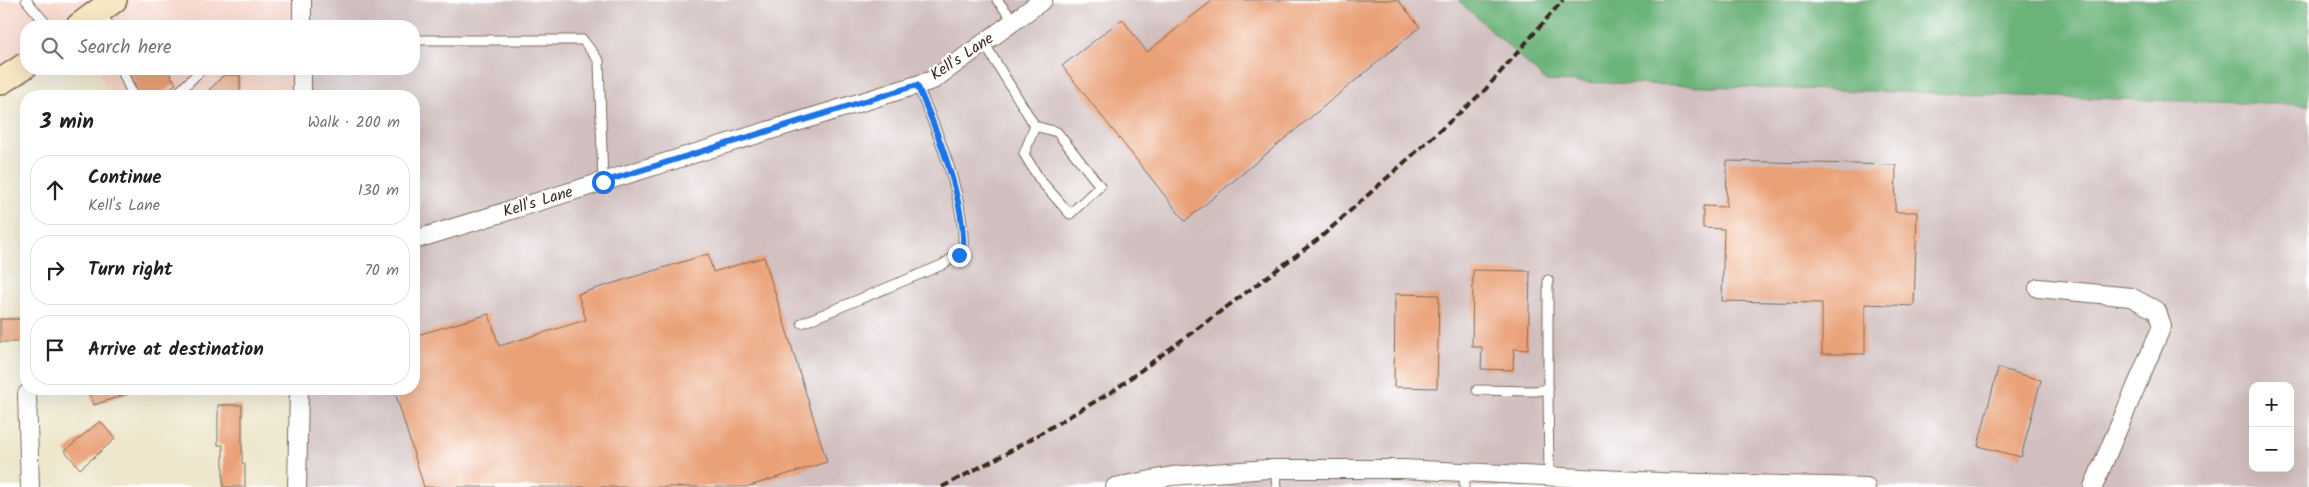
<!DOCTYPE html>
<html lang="en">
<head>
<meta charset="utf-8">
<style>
  :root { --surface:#fff; --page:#f2f2f2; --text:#202124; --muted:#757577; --line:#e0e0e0 }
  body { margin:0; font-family:Kalam,sans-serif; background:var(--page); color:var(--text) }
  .controls { position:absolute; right:15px; bottom:15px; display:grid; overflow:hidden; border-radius:10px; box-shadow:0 5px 20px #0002 }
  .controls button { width:45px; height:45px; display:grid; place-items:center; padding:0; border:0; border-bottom:1px solid var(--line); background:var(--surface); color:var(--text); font:25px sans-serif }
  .stop { position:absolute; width:15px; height:15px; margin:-11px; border:4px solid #1a73e8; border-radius:50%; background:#fff }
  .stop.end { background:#1a73e8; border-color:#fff; box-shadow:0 1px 5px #0008 }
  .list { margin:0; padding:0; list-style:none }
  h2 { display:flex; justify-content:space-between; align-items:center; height:65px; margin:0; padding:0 20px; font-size:21px }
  h2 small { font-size:16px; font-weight:400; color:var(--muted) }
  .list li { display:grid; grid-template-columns:32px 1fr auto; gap:15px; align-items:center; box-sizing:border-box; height:70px; margin:0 10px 10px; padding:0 10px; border:1px solid var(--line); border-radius:20px }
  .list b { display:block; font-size:19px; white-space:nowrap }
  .list p { margin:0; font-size:16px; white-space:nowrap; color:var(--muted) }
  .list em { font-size:16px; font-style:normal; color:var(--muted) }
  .icon { flex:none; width:28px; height:28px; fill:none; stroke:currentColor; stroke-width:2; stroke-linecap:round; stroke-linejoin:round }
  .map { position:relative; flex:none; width:2309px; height:487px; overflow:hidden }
  .search { position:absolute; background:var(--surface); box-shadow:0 5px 20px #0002; left:20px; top:20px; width:400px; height:55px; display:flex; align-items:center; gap:12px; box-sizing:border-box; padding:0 18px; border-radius:20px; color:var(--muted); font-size:19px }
  .panel { position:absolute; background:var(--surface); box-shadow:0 5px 20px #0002; left:20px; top:90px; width:400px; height:305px; border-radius:20px }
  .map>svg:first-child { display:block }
</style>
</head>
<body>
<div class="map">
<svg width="2309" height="487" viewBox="0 0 2309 487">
  <rect width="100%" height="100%" fill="#fff"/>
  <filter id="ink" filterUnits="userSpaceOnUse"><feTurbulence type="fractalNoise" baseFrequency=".02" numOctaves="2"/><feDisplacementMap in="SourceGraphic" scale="10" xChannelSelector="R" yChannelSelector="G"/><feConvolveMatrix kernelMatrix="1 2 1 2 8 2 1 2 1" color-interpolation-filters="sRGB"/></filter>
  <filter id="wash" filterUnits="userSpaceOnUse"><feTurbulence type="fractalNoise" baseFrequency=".0096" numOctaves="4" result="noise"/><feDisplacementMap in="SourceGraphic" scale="20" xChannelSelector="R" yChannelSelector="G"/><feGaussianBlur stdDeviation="1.12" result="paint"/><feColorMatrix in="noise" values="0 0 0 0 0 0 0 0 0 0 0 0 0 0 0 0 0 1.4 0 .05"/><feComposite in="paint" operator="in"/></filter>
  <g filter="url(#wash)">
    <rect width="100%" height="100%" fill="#eee7cd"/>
    <g fill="#f6d2c5">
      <polygon points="0,0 302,0 302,26 26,26 26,53 0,69"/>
      <polygon points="98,69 302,69 302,96 108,96"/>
    </g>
    <path fill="#d1bfbf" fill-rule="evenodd" d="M 302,0 L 1458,0 L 1547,81 L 2309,105 L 2309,487 L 303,487 L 303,389 L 414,389 L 414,96 L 302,96 L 302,69 L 414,69 L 414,26 L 302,26 ZM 2253,386 L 2290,386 L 2290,468 L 2253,468 Z"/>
    <polygon fill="#6cb37a" stroke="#546e4c" points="1458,0 2309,0 2309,105 1546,81"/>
    <g id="blocks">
      <g fill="#eaa178">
        <polygon points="1213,0 1398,0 1420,27 1185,221 1062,66 1122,19 1147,52"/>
        <polygon points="133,69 167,69 176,84 157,96 139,96 130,72"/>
        <polygon points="224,75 240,75 240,96 203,96"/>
        <polygon points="1727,161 1896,165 1895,212 1917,212 1914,306 1865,304 1865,354 1822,354 1822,303 1722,301 1724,229 1703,228 1703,206 1726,207"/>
        <polygon points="708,254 713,272 764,257 827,462 746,487 424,487 394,389 414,389 414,336 489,314 499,346 586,320 578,294"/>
        <polygon points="1473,270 1530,271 1528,350 1514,349 1513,370 1481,369 1482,347 1472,347"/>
        <polygon points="1395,294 1439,295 1437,388 1394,387"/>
        <rect x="0" y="319" width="26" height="23"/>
        <polygon points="1998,368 2041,380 2021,457 1978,446"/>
        <polygon points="88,389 136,389 136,391 94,405"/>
        <polygon points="218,405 242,405 242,464 245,464 245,487 223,487 223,445 218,445"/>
        <polygon points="100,421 115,439 80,469 65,451"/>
      </g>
    </g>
  </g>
  <g filter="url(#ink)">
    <use href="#blocks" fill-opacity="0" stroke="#7a6c5b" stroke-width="1"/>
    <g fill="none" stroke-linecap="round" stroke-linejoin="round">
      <defs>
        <g id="lane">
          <polyline points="26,0 48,26"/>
          <polyline points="997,0 1014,21"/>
          <polyline points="98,12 110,26"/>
          <polyline points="414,40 583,40 599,61 603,182"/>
          <polyline points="984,43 1035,126 1057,132 1100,186 1070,214 1040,180 1024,154 1035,126"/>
          <polyline points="124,69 123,73 133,96"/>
          <polyline points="175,96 202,69"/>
          <path d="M 802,323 L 942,265 L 963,251 C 966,202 937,129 917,85"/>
          <polyline points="1548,389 1549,476"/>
          <polyline points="1477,390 1536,391 1548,389 1548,280"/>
          <polyline points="1275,469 1277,487"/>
          <polyline points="1464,487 1465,472"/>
        </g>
        <g id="street">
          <polyline points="302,26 302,0"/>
          <polyline points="302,96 302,69"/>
          <polyline points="414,240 933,80 1043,0"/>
          <polyline points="2038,288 2131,297 2157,311 2162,326 2093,487"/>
          <polyline points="27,394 30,487"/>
          <polyline points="297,487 299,389"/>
          <polyline points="1115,487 1172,476 1268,469 1402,469 1660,482 1866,487"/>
        </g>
        <g id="secondary">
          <polyline points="79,26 114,0"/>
          <polyline points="0,82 26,65"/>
        </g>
      </defs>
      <use href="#lane" stroke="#7a6c5b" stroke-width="11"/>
      <use href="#street" stroke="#7a6c5b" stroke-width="20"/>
      <use href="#secondary" stroke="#7a6c5b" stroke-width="28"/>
      <use href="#lane" stroke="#fff" stroke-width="9"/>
      <use href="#street" stroke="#fff" stroke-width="18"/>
      <use href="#secondary" stroke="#f7e8c3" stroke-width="25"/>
      <polyline stroke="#3b2a1e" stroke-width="4" stroke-dasharray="8 4" stroke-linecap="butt" points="942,487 1005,454 1113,391 1321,237 1484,91 1563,0"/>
    </g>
  </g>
  <g fill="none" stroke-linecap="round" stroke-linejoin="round" filter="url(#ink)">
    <path stroke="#1a73e8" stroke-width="6" d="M 603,182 L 917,85 C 937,130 966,202 963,251 L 959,255"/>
  </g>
  <g text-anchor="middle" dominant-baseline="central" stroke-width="4.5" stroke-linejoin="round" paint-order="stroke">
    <g font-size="16" fill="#3b2a1e" stroke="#fff">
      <text transform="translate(962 57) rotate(-34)">Kell's Lane</text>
      <text transform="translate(538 202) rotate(-17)">Kell's Lane</text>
    </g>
  </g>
</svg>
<div class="controls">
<button>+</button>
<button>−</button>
</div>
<div class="stop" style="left:603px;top:182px"></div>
<div class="stop end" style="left:959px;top:255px"></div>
<div class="search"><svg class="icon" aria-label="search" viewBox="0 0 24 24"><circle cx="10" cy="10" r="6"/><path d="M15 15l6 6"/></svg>Search here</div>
<section class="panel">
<h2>3 min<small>Walk · 200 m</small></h2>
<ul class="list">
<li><svg class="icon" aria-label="ahead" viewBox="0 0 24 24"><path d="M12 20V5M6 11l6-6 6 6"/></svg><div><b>Continue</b><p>Kell's Lane</p></div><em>130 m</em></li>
<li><svg class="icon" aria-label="right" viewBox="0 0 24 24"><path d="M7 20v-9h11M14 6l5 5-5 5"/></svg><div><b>Turn right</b></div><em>70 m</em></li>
<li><svg class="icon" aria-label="arrive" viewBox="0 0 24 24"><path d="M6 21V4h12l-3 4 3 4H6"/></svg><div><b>Arrive at destination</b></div></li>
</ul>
</section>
</div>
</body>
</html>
